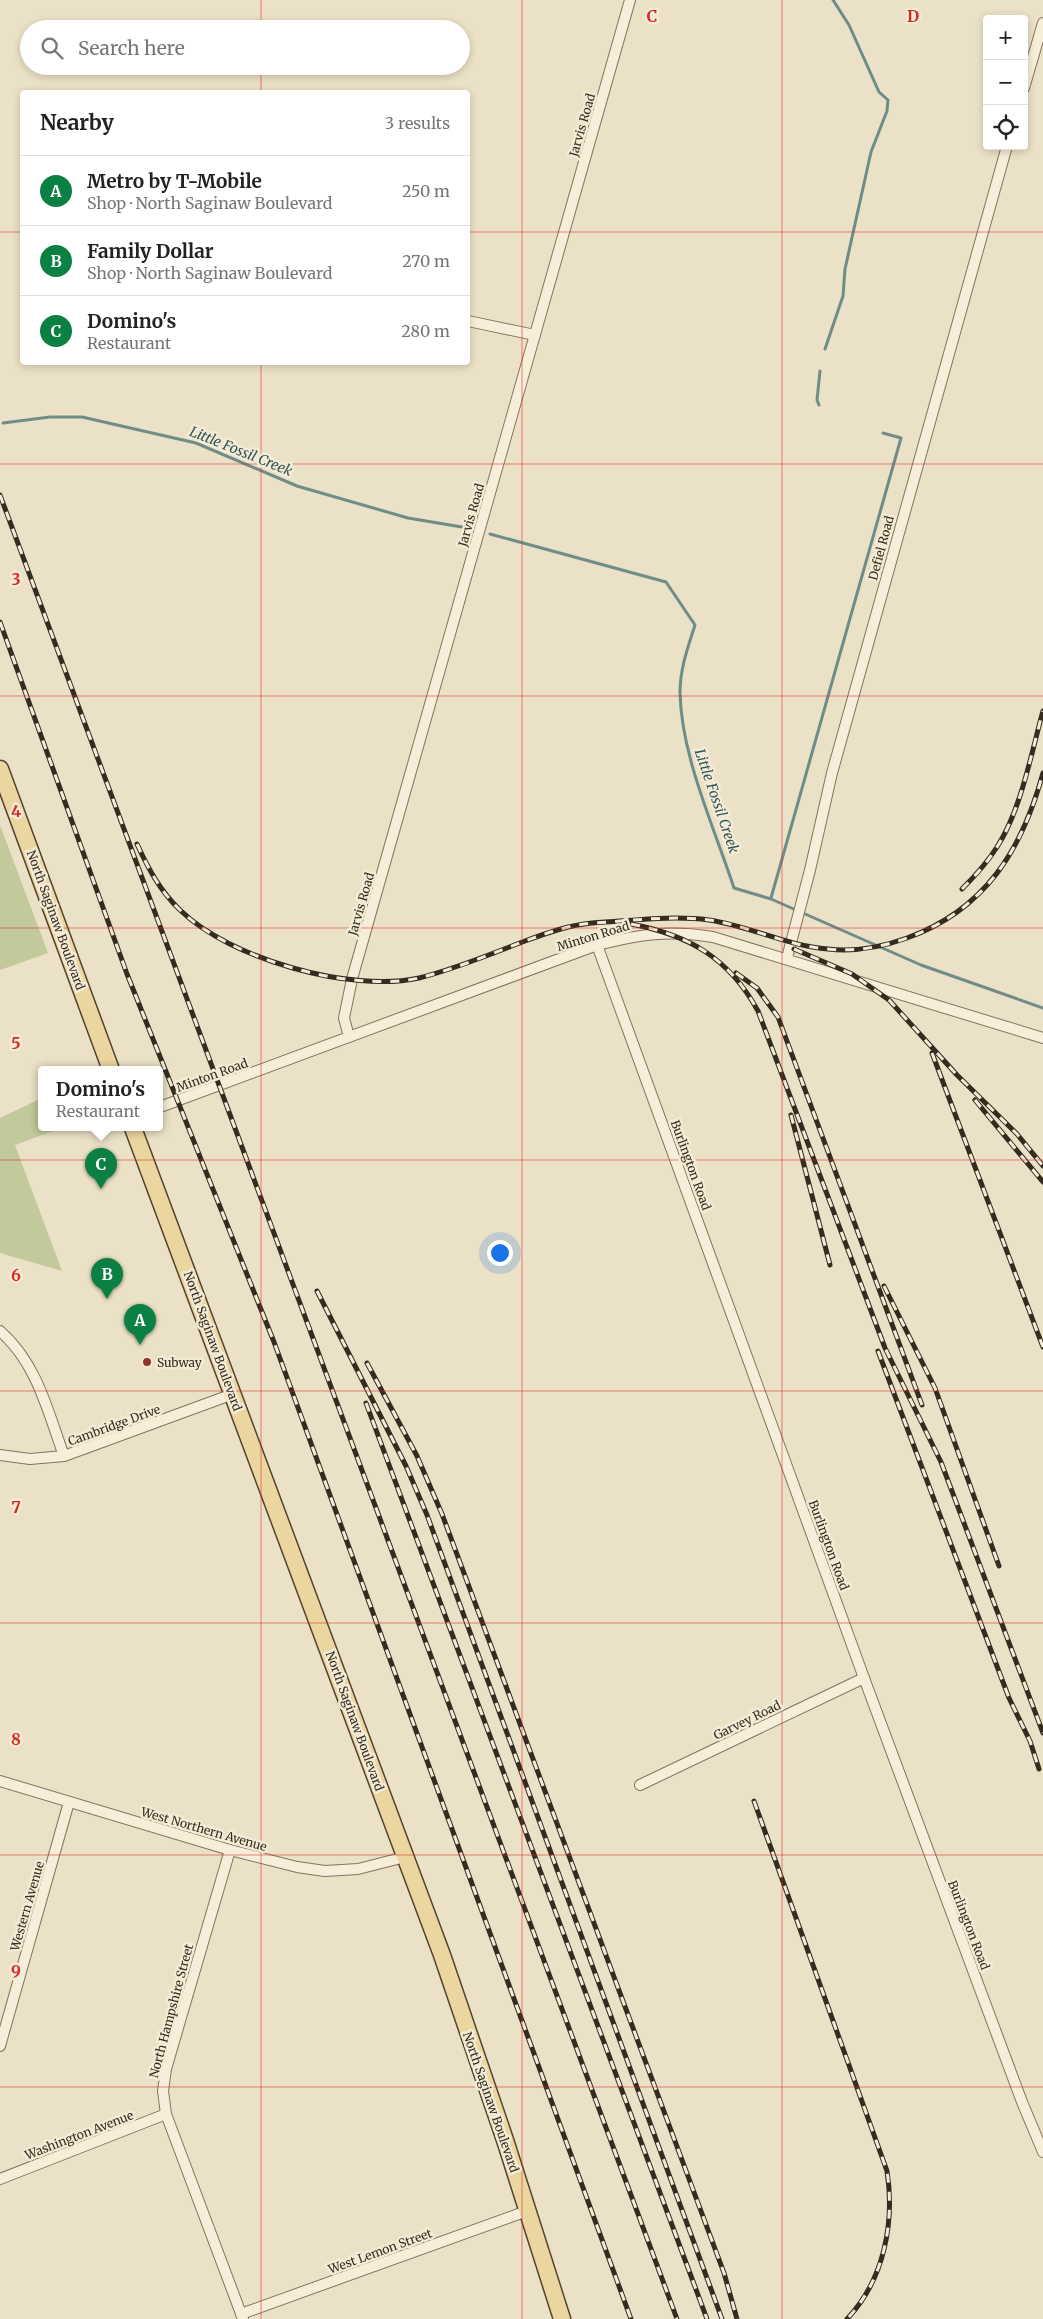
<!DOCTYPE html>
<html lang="en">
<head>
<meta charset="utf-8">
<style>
  :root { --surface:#fff; --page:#f2f2f2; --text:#222; --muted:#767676; --line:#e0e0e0; --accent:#0b8043 }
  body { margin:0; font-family:Merriweather,serif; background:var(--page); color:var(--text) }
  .controls { position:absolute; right:15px; top:15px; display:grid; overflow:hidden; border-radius:5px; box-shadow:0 2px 8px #0003 }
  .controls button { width:45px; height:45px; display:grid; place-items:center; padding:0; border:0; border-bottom:1px solid var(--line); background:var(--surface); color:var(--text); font:25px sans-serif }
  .you { position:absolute; left:499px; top:1252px; width:18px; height:18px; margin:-12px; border:4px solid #fff; border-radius:50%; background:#1a73e8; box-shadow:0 0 0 8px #1a73e833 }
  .badge { display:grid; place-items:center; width:32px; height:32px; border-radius:50%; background:var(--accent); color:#fff; font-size:16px; font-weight:700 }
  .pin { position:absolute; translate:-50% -41px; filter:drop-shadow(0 1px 2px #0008) }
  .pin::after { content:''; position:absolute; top:26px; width:18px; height:15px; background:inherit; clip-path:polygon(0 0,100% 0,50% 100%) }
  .popup { position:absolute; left:38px; top:1066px; width:125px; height:65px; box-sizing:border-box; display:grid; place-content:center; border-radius:5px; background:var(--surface); filter:drop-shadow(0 1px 4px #0005); font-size:16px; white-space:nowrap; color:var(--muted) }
  .popup b { font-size:19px; color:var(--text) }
  .popup::after { content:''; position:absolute; left:50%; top:100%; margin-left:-10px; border:10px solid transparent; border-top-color:var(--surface) }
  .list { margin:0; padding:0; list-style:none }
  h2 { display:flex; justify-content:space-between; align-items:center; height:65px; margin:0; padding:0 20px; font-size:21px }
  h2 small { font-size:16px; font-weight:400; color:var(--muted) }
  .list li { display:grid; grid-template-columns:32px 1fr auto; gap:15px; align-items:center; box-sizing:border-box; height:70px; padding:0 20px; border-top:1px solid var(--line) }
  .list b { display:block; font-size:19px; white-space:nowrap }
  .list p { margin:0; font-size:16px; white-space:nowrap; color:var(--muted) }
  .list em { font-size:16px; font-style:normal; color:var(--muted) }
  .icon { flex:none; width:28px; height:28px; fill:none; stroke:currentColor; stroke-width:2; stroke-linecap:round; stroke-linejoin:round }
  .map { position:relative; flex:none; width:1043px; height:2319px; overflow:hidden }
  .search { position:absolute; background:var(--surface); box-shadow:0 2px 8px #0003; left:20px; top:20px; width:450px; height:55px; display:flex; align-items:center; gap:12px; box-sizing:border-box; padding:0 18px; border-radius:28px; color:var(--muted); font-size:19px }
  .panel { position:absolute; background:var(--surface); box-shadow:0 2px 8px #0003; left:20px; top:90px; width:450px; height:275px; border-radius:5px }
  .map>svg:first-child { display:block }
</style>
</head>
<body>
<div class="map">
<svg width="1043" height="2319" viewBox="0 0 1043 2319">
  <rect width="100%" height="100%" fill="#ebe1c6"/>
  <g fill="#c2c99a">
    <polygon points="0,825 48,953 0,970"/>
    <polygon points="42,1098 42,1128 61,1128 15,1145 62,1271 0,1253 0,1118"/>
  </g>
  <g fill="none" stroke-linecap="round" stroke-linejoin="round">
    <g stroke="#6e8d86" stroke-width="3">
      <polyline points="825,349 843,296 845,269 871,152 887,111 888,100 879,92 849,25 833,0"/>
      <polyline points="819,405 817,400 820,371"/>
      <polyline points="3,423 50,417 82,417 196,443 297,486 408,518 468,528"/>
      <path d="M 490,534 L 666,582 L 695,625 C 688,647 680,669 680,692 C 681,756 714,827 734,888 L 771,899 L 921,965 L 1043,1008"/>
      <polyline points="771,898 901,438 883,433"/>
    </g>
    <defs>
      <g id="minor">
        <polyline points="1024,88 1043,23"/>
        <polyline points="468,321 535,335"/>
        <polyline points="597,945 864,1678 1022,2102 1043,2152"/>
        <polyline points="787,958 810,870 832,773 1007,146"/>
        <polyline points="349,1037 344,1018 352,979 630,0"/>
        <path d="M 160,1107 L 597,945 C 641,934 668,930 713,937 L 1043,1038"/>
        <path d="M 0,1331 C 37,1363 48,1412 64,1456"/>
        <polyline points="0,1455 30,1459 64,1456 233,1394"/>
        <polyline points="0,1781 230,1850 297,1867 325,1871 358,1869 405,1857"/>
        <polyline points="640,1785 864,1678"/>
        <polyline points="230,1850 166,2069 163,2091 166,2114 243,2319"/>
        <polyline points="0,2046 69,1802"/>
        <polyline points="0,2179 166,2114"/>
        <polyline points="241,2314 527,2211"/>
      </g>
      <g id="primary">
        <polyline points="0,769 111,1070"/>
        <polyline points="133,1128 442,1955 505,2140 562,2319"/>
      </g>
    </defs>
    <use href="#minor" stroke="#85735d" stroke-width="12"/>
    <use href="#primary" stroke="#534230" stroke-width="19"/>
    <use href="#minor" stroke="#f6eed8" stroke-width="10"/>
    <use href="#primary" stroke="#ecd6a0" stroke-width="16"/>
    <defs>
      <g id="rail">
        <polyline points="0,495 677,2319"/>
        <polyline points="0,622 127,974 274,1342 631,2319"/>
        <path d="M 137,844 C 148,868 160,891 180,910 C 230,959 351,993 419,978 C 455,969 491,954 525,941 C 547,933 569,925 592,923 C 631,921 670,915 709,920 C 750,926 787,946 828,949 C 855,952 882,947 907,938 C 985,910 1022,850 1043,773"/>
        <path d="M 962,889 C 975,876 987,863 997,847 C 1021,810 1031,754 1043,711"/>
        <path d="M 631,924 C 689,935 729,958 758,1011 L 885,1348 L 941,1462 L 1043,1733"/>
        <polyline points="794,949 852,974 889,1000 957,1075 1017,1134 1043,1166"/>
        <polyline points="736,973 757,988 778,1017 922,1405"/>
        <polyline points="932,1053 1043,1347"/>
        <polyline points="975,1100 1043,1182"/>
        <polyline points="791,1115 830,1265"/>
        <polyline points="884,1286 935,1388 999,1566"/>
        <polyline points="317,1291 406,1466 427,1515 722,2319"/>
        <polyline points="878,1351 1009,1698 1030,1741 1039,1769"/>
        <polyline points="367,1363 417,1456 442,1514 724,2273 737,2319"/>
        <polyline points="366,1403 707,2319"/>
        <path d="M 754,1801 L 887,2171 C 895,2223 884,2280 847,2319"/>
      </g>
    </defs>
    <use href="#rail" stroke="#362b1f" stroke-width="5"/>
    <use href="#rail" stroke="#f3ebd5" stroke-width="3" stroke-dasharray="9" stroke-linecap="butt"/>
  </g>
  <path fill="none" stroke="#d62828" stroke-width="1" stroke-opacity="0.55" d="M 261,0 L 261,29M 522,0 L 522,2319M 782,0 L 782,2319M 261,66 L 261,92M 0,232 L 22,232M 468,232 L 1043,232M 261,362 L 261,2319M 0,464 L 1043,464M 0,696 L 1043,696M 0,928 L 1043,928M 0,1160 L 1043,1160M 0,1391 L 1043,1391M 0,1623 L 1043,1623M 0,1855 L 1043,1855M 0,2087 L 1043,2087"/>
  <circle fill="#903331" stroke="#f3ebd5" stroke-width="2" cx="147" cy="1362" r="5"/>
  <g text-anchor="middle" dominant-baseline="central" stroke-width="5" stroke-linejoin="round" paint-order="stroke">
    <g font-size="12" fill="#362b1f" stroke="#f3ebd5">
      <text transform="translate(582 125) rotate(-74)">Jarvis Road</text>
      <text transform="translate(471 515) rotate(-74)">Jarvis Road</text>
      <text transform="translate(881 548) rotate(-75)">Defiel Road</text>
      <text transform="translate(361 904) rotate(-74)">Jarvis Road</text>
      <text transform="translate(56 920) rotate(70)">North Saginaw Boulevard</text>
      <text transform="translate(593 936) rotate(-17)">Minton Road</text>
      <text transform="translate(212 1075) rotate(-20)">Minton Road</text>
      <text transform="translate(691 1165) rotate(70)">Burlington Road</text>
      <text transform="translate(213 1341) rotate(70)">North Saginaw Boulevard</text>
      <text transform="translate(114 1425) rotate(-20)">Cambridge Drive</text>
      <text transform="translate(829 1545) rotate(70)">Burlington Road</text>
      <text transform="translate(747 1720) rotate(-26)">Garvey Road</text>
      <text transform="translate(355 1721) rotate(70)">North Saginaw Boulevard</text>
      <text transform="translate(204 1829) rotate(16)">West Northern Avenue</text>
      <text transform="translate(27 1906) rotate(-74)">Western Avenue</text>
      <text transform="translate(969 1925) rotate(69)">Burlington Road</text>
      <text transform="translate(171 2011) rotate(-75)">North Hampshire Street</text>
      <text transform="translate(491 2102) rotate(71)">North Saginaw Boulevard</text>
      <text transform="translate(79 2135) rotate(-21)">Washington Avenue</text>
      <text transform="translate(380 2251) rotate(-20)">West Lemon Street</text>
    </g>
    <g font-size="12" fill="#362b1f" stroke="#f3ebd5" text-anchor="start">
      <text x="157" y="1362">Subway</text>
    </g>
    <g font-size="14" font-style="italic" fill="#305554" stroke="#f3ebd5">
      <text transform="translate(241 451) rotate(22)">Little Fossil Creek</text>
      <text transform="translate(717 801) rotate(71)">Little Fossil Creek</text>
    </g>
  </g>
  <g font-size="16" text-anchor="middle" font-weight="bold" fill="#d62828" stroke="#f3ebd5" stroke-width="5" stroke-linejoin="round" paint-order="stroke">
    <text x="652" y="22">C</text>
    <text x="913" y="22">D</text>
    <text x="16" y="585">3</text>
    <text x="16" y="817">4</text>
    <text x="16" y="1049">5</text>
    <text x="16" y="1281">6</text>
    <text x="16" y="1513">7</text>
    <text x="16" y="1745">8</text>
    <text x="16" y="1977">9</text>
  </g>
</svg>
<div class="controls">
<button>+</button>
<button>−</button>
<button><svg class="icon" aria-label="locate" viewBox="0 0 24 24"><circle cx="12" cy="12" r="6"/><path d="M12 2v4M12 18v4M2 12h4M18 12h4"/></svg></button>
</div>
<div class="you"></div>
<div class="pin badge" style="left:140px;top:1345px">A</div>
<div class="pin badge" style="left:107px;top:1299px">B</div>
<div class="pin badge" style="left:101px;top:1189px">C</div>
<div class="popup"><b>Domino's</b>Restaurant</div>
<div class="search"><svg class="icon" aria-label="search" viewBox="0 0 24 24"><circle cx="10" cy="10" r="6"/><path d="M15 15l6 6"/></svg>Search here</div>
<section class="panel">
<h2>Nearby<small>3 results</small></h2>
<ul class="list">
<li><span class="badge">A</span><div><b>Metro by T-Mobile</b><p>Shop · North Saginaw Boulevard</p></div><em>250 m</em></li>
<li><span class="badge">B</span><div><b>Family Dollar</b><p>Shop · North Saginaw Boulevard</p></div><em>270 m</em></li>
<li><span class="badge">C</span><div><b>Domino's</b><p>Restaurant</p></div><em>280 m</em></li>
</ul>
</section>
</div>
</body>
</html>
